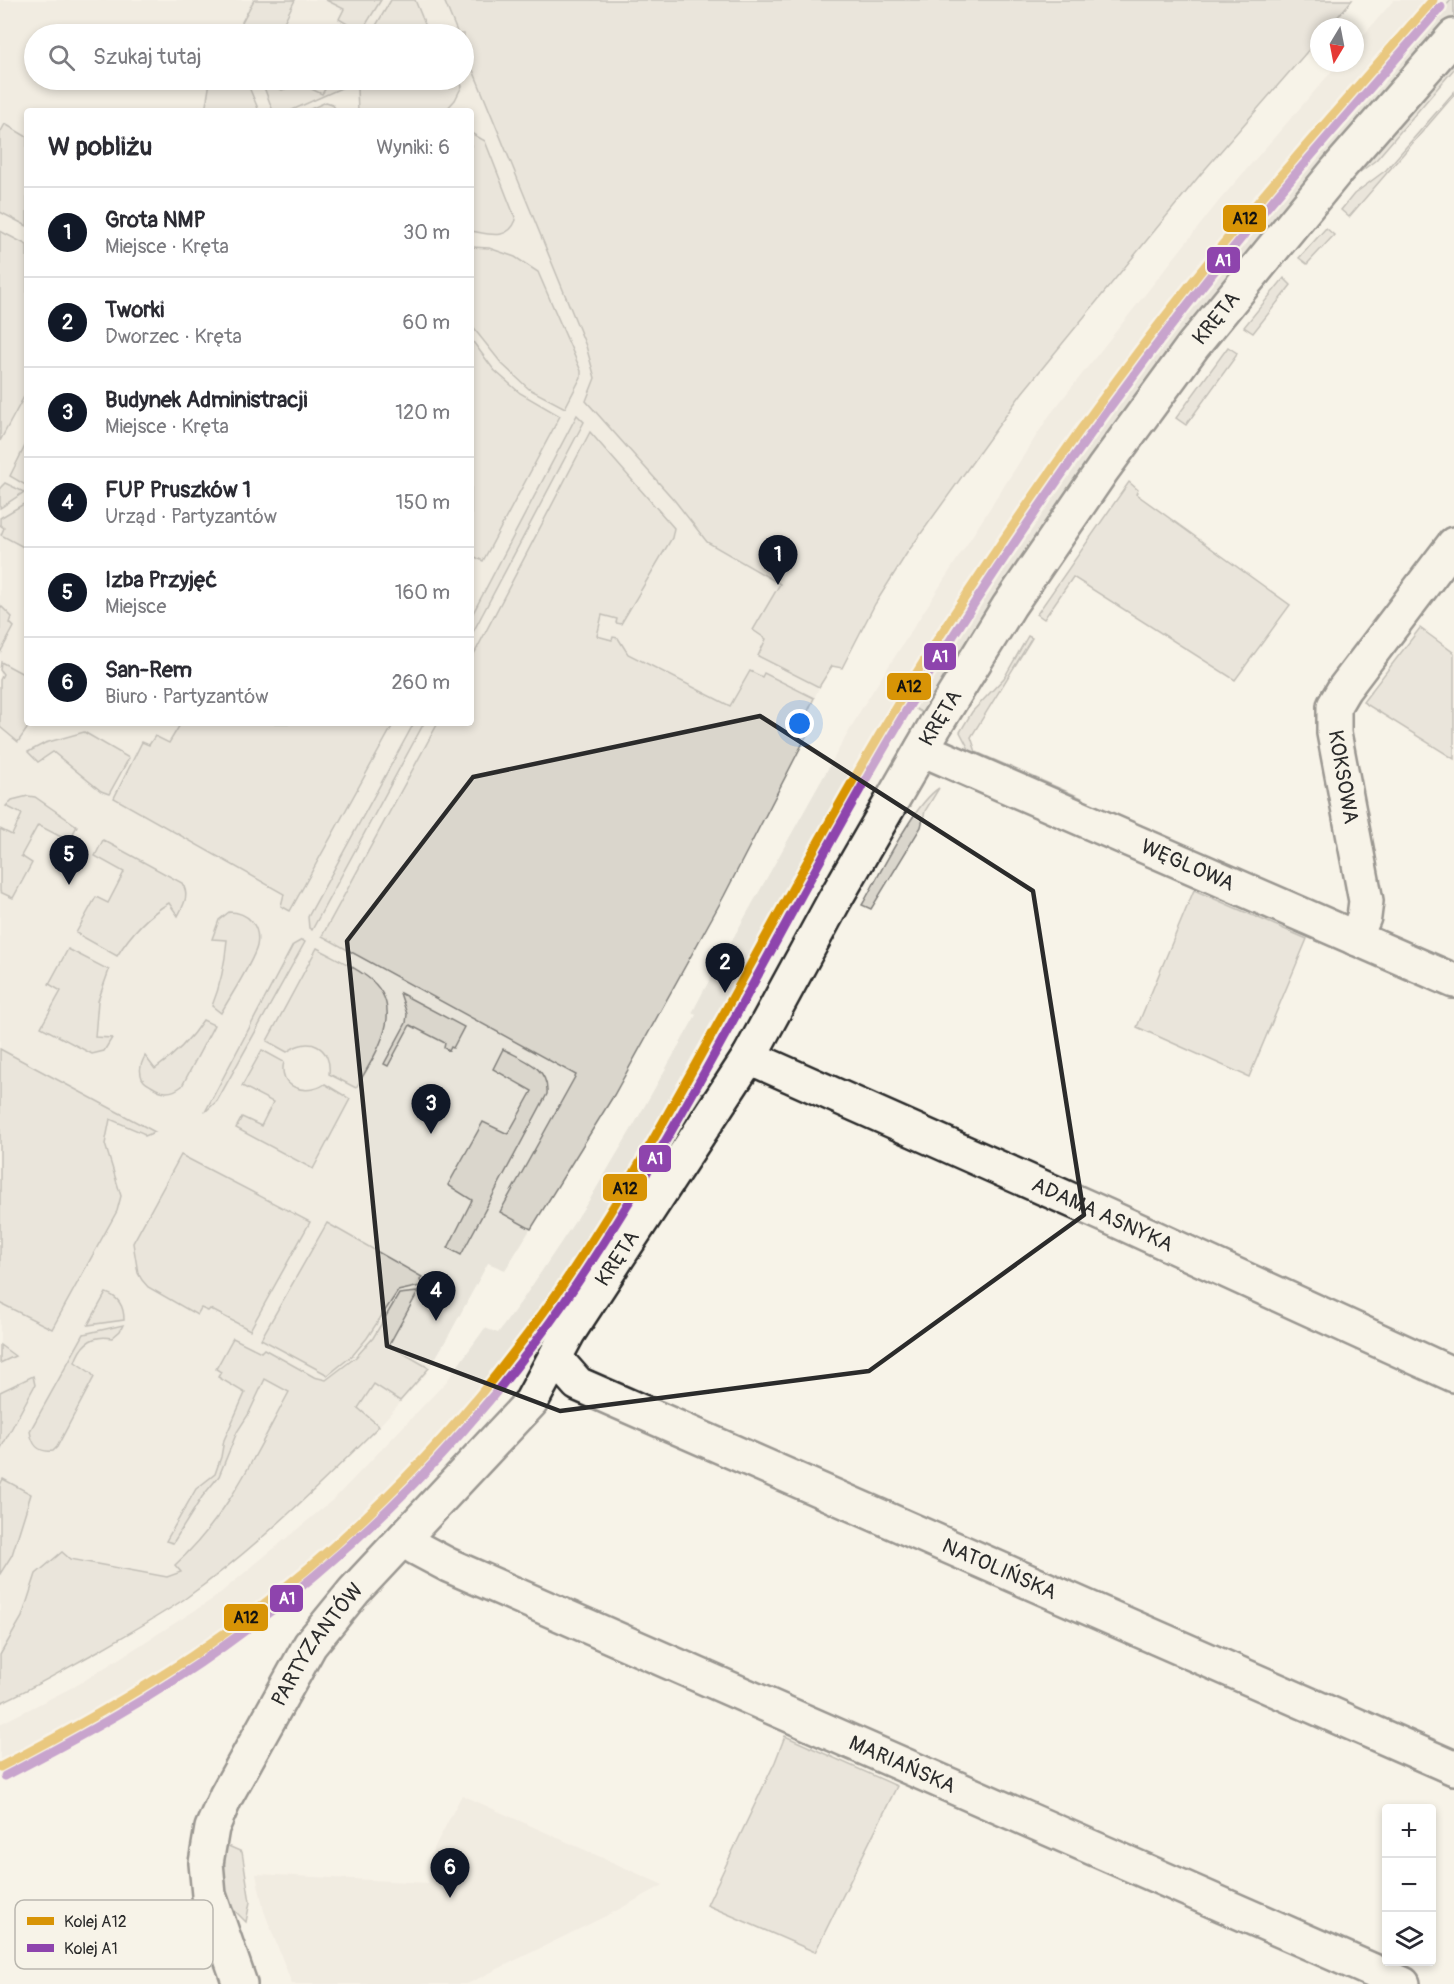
<!DOCTYPE html>
<html lang="pl">
<head>
<meta charset="utf-8">
<style>
  :root { --surface:#fff; --page:#f2f2f3; --text:#2b2b33; --muted:#7c7c81; --line:#e1e1e2; --accent:#111827 }
  body { margin:0; font-family:Pangolin,sans-serif; background:var(--page); color:var(--text) }
  .controls { position:absolute; right:18px; bottom:18px; display:grid; overflow:hidden; border-radius:6px; box-shadow:0 3px 9px #0003 }
  .controls button { width:54px; height:54px; display:grid; place-items:center; padding:0; border:0; border-bottom:2px solid var(--line); background:var(--surface); color:var(--text); font:30px sans-serif }
  .compass { position:absolute; left:1310px; top:18px; width:54px; height:54px; border-radius:50%; background:var(--surface); box-shadow:0 3px 9px #0003; rotate:190deg }
  .you { position:absolute; left:800px; top:724px; width:21px; height:21px; margin:-15px; border:4px solid #fff; border-radius:50%; background:#1a73e8; box-shadow:0 0 0 9px #1a73e833 }
  .badge { display:grid; place-items:center; width:39px; height:39px; border-radius:50%; background:var(--accent); color:#fff; font-size:20px; font-weight:700 }
  .pin { position:absolute; translate:-50% -50px; filter:drop-shadow(0 2px 3px #0008) }
  .pin::after { content:''; position:absolute; top:32px; width:21px; height:18px; background:inherit; clip-path:polygon(0 0,100% 0,50% 100%) }
  .list { margin:0; padding:0; list-style:none }
  h2 { display:flex; justify-content:space-between; align-items:center; height:78px; margin:0; padding:0 24px; font-size:26px }
  h2 small { font-size:20px; font-weight:400; color:var(--muted) }
  .list li { display:grid; grid-template-columns:39px 1fr auto; gap:18px; align-items:center; box-sizing:border-box; height:90px; padding:0 24px; border-top:2px solid var(--line) }
  .list b { display:block; font-size:22px; white-space:nowrap }
  .list p { margin:0; font-size:20px; white-space:nowrap; color:var(--muted) }
  .list em { font-size:20px; font-style:normal; color:var(--muted) }
  .icon { flex:none; width:33px; height:33px; fill:none; stroke:currentColor; stroke-width:2; stroke-linecap:round; stroke-linejoin:round }
  .map { position:relative; flex:none; width:1454px; height:1984px; overflow:hidden }
  .search { position:absolute; background:var(--surface); box-shadow:0 3px 9px #0003; left:24px; top:24px; width:450px; height:66px; display:flex; align-items:center; gap:15px; box-sizing:border-box; padding:0 21px; border-radius:33px; color:var(--muted); font-size:22px }
  .panel { position:absolute; background:var(--surface); box-shadow:0 3px 9px #0003; left:24px; top:108px; width:450px; height:618px; border-radius:6px }
  .map>svg:first-child { display:block }
</style>
</head>
<body>
<div class="map">
<svg width="1454" height="1984" viewBox="0 0 1454 1984">
  <rect width="100%" height="100%" fill="#f7f3e8"/>
  <filter id="ink" filterUnits="userSpaceOnUse"><feTurbulence type="fractalNoise" baseFrequency=".0167" numOctaves="2"/><feDisplacementMap in="SourceGraphic" scale="12" xChannelSelector="R" yChannelSelector="G"/><feConvolveMatrix kernelMatrix="1 2 1 2 8 2 1 2 1" color-interpolation-filters="sRGB"/></filter>
  <g filter="url(#ink)">
    <g fill="#e8e4da" fill-rule="evenodd">
      <path d="M 0,0 L 1352,0 L 1329,27 L 1319,27 L 1319,38 L 1200,175 L 1055,352 L 1022,393 L 907,553 L 875,604 L 842,668 L 833,666 L 824,677 L 804,720 L 804,724 L 810,729 L 724,896 L 614,1095 L 505,1270 L 488,1263 L 449,1335 L 426,1374 L 381,1424 L 318,1487 L 239,1556 L 186,1597 L 147,1623 L 56,1675 L 0,1703 ZM 34,34 L 464,34 L 464,80 L 34,80 ZM 27,111 L 471,111 L 471,723 L 27,723 Z"/>
      <polygon points="1394,0 1451,0 1211,280 1087,444 1003,562 898,729 893,727 675,1117 607,1233 576,1279 523,1352 479,1407 420,1472 364,1527 280,1603 221,1648 83,1734 0,1776 0,1724 79,1684 213,1599 335,1498 446,1382 485,1328 498,1333 523,1299 590,1199 635,1123 696,1015 692,1013 704,990 862,708 1049,416 1219,201 1339,63 1355,63 1355,45"/>
      <polygon points="462,1795 663,1885 614,1912 467,1984 292,1984 264,1911 256,1874 428,1883 432,1852"/>
    </g>
    <g fill="#dad6cc" stroke="#82807c" stroke-width="1.5">
      <polygon points="254,0 295,0 281,28 293,34 244,34 242,22"/>
      <polygon points="326,0 381,0 360,34 355,34 357,30 339,19 344,9"/>
      <polygon points="391,0 415,0 429,34 371,34"/>
      <polygon points="444,0 1352,0 1329,27 1319,27 1319,38 1200,175 1022,393 907,553 875,604 842,668 832,666 819,687 758,656 766,639 753,630 780,584 707,542 675,501 586,401 595,378 586,346 464,48 464,34 458,34"/>
      <polygon points="1451,0 1454,0 1454,22 924,714 911,706 1003,562 1087,444 1211,280"/>
      <polygon points="1454,50 1454,69 1376,160 1344,184"/>
      <polygon points="215,80 246,80 259,111 205,111 210,82"/>
      <polygon points="331,80 348,80 348,85 290,111 273,111 262,82 282,90 301,84 322,94"/>
      <polygon points="377,80 459,80 462,86 455,100 445,111 358,111 357,88"/>
      <polygon points="1454,92 1454,95 1349,217 1341,210 1354,194 1386,170"/>
      <polygon points="326,102 332,104 337,111 306,111"/>
      <polygon points="5,124 27,137 27,226 0,212 0,133"/>
      <path d="M 471,133 L 485,141 L 516,220 C 508,241 489,234 471,231 Z"/>
      <polygon points="1326,228 1334,235 1307,264 1299,258"/>
      <polygon points="0,231 27,245 27,391 0,441"/>
      <polygon points="471,247 489,248 515,257 538,272 581,371 581,377 565,408 529,389 502,364 471,325"/>
      <polygon points="1284,278 1291,285 1253,333 1244,327"/>
      <polygon points="471,339 494,370 520,393 560,416 483,561 471,555"/>
      <polygon points="1228,347 1237,353 1236,356 1186,425 1176,418"/>
      <polygon points="577,415 584,422 471,636 471,617"/>
      <polygon points="590,432 674,528 672,538 621,624 616,623 617,619 602,615 597,636 612,640 613,637 618,638 628,654 730,706 750,671 762,677 764,673 814,698 804,720 804,724 810,729 724,896 614,1095 531,1229 500,1212 576,1075 322,936 438,723 471,723 471,660"/>
      <polygon points="27,442 27,486 10,476"/>
      <polygon points="1129,482 1138,490 1136,494 1290,605 1235,680 1073,577 1044,619 1037,614"/>
      <polygon points="5,483 24,492 0,508 0,488"/>
      <polygon points="27,502 27,549 1,535 4,528 0,525 0,518"/>
      <polygon points="0,605 12,617 10,623 14,627 0,653"/>
      <polygon points="1420,628 1454,653 1454,759 1363,702"/>
      <polygon points="1028,636 1032,638 971,737 976,752 1082,798 1081,806 968,756 970,751 960,732 972,712 1004,678"/>
      <polygon points="1,662 27,676 27,723 31,723 18,742 0,727 0,680 3,674 0,670"/>
      <polygon points="181,723 394,723 290,911 281,906 284,894 114,798 142,742 149,745 155,736 169,743"/>
      <polygon points="414,723 424,723 312,930 309,928 308,917"/>
      <polygon points="84,732 129,758 109,794 101,791 53,752 38,762 28,752 45,743"/>
      <path d="M 939,788 L 925,811 L 921,827 L 871,909 L 862,905 C 879,876 913,805 939,788 Z"/>
      <polygon points="28,796 35,797 77,826 69,841 38,825 21,856 32,863 13,898 0,892 0,829 12,835 22,814 6,806 12,800"/>
      <path d="M 103,840 L 182,883 C 190,895 184,904 178,916 L 169,903 C 148,915 130,935 117,956 L 76,933 L 96,897 L 108,903 L 124,872 L 95,856 Z"/>
      <polygon points="1194,890 1307,939 1249,1077 1137,1027"/>
      <path d="M 229,912 C 248,912 261,926 257,946 C 254,960 230,997 221,1013 L 212,1006 C 221,984 225,964 227,940 L 212,939 L 219,920 Z"/>
      <polygon points="302,940 305,942 217,1101 205,1112 293,945"/>
      <path d="M 317,948 C 333,957 351,965 366,976 C 410,1007 375,1054 356,1088 L 329,1074 C 332,1047 309,1035 287,1052 L 267,1041 Z"/>
      <polygon points="68,949 109,970 98,1001 95,1037 112,1038 104,1051 92,1054 41,1027 61,991 49,984"/>
      <polygon points="400,993 464,1027 453,1048 451,1047 449,1051 444,1048 445,1043 410,1025 388,1066 384,1064 406,1023 407,1014"/>
      <path d="M 203,1020 L 214,1025 L 182,1086 C 170,1095 162,1093 151,1086 C 146,1083 142,1081 141,1075 C 139,1068 142,1062 145,1056 L 155,1069 C 175,1055 190,1040 203,1020 Z"/>
      <polygon points="0,1049 155,1132 145,1136 143,1133 110,1119 105,1144 121,1196 117,1211 52,1329 0,1303"/>
      <path d="M 503,1049 C 524,1060 549,1067 547,1094 L 461,1255 L 448,1248 L 472,1200 L 448,1185 L 483,1122 L 508,1134 L 532,1091 L 493,1069 Z"/>
      <path d="M 262,1050 L 284,1062 C 277,1087 306,1097 325,1084 L 350,1099 L 313,1169 L 236,1128 L 242,1117 L 261,1126 L 273,1102 L 242,1086 Z"/>
      <polygon points="691,1086 708,1096 556,1324 548,1318 607,1233"/>
      <polygon points="181,1155 310,1222 250,1330 210,1309 208,1311 201,1308 197,1315 148,1287 142,1280 138,1273 133,1243"/>
      <polygon points="327,1223 422,1277 420,1280 422,1285 420,1286 398,1291 367,1338 353,1355 328,1375 261,1339"/>
      <path d="M 418,1292 L 389,1345 L 429,1368 L 400,1401 L 374,1384 L 358,1408 L 379,1426 C 319,1486 256,1548 186,1598 C 158,1617 129,1633 100,1650 C 67,1668 35,1687 0,1703 L 0,1655 L 22,1617 L 36,1574 L 62,1552 L 70,1559 L 167,1577 L 181,1572 L 175,1565 C 227,1518 256,1453 289,1392 L 265,1379 L 248,1415 L 237,1432 L 219,1476 L 202,1497 L 173,1543 L 166,1541 L 196,1489 L 215,1474 L 221,1457 L 224,1440 L 245,1393 L 218,1377 L 221,1372 L 216,1369 L 233,1338 L 261,1352 L 264,1349 L 314,1377 L 326,1380 L 356,1357 L 373,1338 L 399,1294 Z"/>
      <path d="M 106,1293 C 119,1297 124,1307 124,1320 L 88,1325 Z"/>
      <path d="M 123,1325 L 120,1331 L 112,1338 C 92,1334 81,1344 75,1362 L 91,1373 L 94,1377 L 57,1447 L 53,1451 C 38,1453 32,1445 30,1431 L 84,1334 Z"/>
      <polygon points="0,1345 15,1356 0,1363"/>
      <polygon points="33,1376 35,1385 0,1450 0,1392"/>
      <polygon points="3,1479 31,1494 12,1555 0,1574 0,1485"/>
      <polygon points="785,1736 897,1786 815,1952 707,1905 775,1762"/>
      <polygon points="226,1845 242,1852 250,1902 246,1922 226,1902 224,1873"/>
    </g>
    <g fill="none" stroke-linecap="round" stroke-linejoin="round">
      <defs>
        <g id="minor">
          <path id="s1" d="M 922,749 L 1454,981"/>
          <polyline points="1355,938 1364,917 1366,901 1334,733 1334,706 1344,689 1454,544"/>
          <path id="s2" d="M 749,1057 L 1107,1216 L 1454,1375"/>
          <path id="s3" d="M 555,1358 L 578,1384 L 1454,1768"/>
          <path id="s4" d="M 405,1537 L 416,1548 L 448,1565 L 1403,1984"/>
          <path id="s5" d="M 240,1984 L 209,1895 L 206,1863 L 212,1828 L 226,1796 L 310,1645 L 354,1591 L 531,1402 L 568,1333 L 749,1057 L 834,901 L 935,726 L 1009,606 L 1103,469 L 1193,346 L 1337,170 L 1454,36"/>
        </g>
      </defs>
      <use href="#minor" stroke="#2b2b2b" stroke-width="38"/>
      <use href="#minor" stroke="#f7f3e8" stroke-width="33"/>
      <defs>
        <path id="rail-1" d="M 0,1767 C 66,1733 130,1697 192,1656 C 314,1574 424,1470 513,1353 C 558,1296 596,1235 634,1173 C 741,989 835,799 950,620 C 1022,510 1097,403 1178,300 C 1259,197 1347,99 1433,0"/>
        <path id="rail-2" d="M 5,1776 C 80,1737 155,1696 224,1646 C 356,1552 473,1434 565,1301 C 703,1100 802,875 932,669 C 1011,544 1095,423 1185,308 C 1266,204 1355,106 1441,7"/>
      </defs>
      <use href="#rail-1" stroke="#f7f3e8" stroke-width="14"/>
      <use href="#rail-2" stroke="#f7f3e8" stroke-width="14"/>
      <use href="#rail-1" stroke="#d89406" stroke-width="9"/>
      <use href="#rail-2" stroke="#8e44ad" stroke-width="9"/>
    </g>
  </g>
  <path d="M0 0H1454V1984H0ZM 760,716 L 1033,891 L 1084,1215 L 869,1371 L 560,1411 L 387,1346 L 347,941 L 473,777 Z" fill="#f7f3e8" fill-opacity=".55" fill-rule="evenodd"/>
  <path fill="none" stroke="#2b2b2b" stroke-width="4.5" stroke-linejoin="round" d="M 760,716 L 1033,891 L 1084,1215 L 869,1371 L 560,1411 L 387,1346 L 347,941 L 473,777 Z"/>
  <g text-anchor="middle" dominant-baseline="central" stroke-width="4.5" stroke-linejoin="round" paint-order="stroke">
    <g font-size="21" fill="#2b2b2b" stroke="#f7f3e8">
      <text stroke="none"><textPath href="#s5" startOffset="1982">KRĘTA</textPath></text>
      <text stroke="none"><textPath href="#s5" startOffset="1496">KRĘTA</textPath></text>
      <text transform="translate(1343 777) rotate(80)">KOKSOWA</text>
      <text stroke="none"><textPath href="#s1" startOffset="290">WĘGLOWA</textPath></text>
      <text stroke="none"><textPath href="#s2" startOffset="387">ADAMA ASNYKA</textPath></text>
      <text stroke="none"><textPath href="#s5" startOffset="866">KRĘTA</textPath></text>
      <text stroke="none"><textPath href="#s3" startOffset="495">NATOLIŃSKA</textPath></text>
      <text stroke="none"><textPath href="#s5" startOffset="374">PARTYZANTÓW</textPath></text>
      <text stroke="none"><textPath href="#s4" startOffset="548">MARIAŃSKA</textPath></text>
    </g>
  </g>
  <rect x="15" y="1900" width="198" height="69" rx="9" fill="#f7f3e8" stroke="#bab7af" stroke-width="1.5"/>
  <rect x="27" y="1917" width="27" height="8" fill="#d89406"/>
  <rect x="27" y="1944" width="27" height="8" fill="#8e44ad"/>
  <g font-size="16" fill="#2b2b2b">
    <text x="64" y="1927">Kolej A12</text>
    <text x="64" y="1954">Kolej A1</text>
  </g>
  <g stroke="#f7f3e8" stroke-width="2">
    <rect x="1222" y="204" width="45" height="29" rx="6" fill="#d89406"/>
    <rect x="1206" y="246" width="35" height="28" rx="6" fill="#8e44ad"/>
    <rect x="923" y="642" width="34" height="29" rx="6" fill="#8e44ad"/>
    <rect x="886" y="672" width="46" height="29" rx="6" fill="#d89406"/>
    <rect x="638" y="1144" width="34" height="29" rx="6" fill="#8e44ad"/>
    <rect x="602" y="1173" width="46" height="29" rx="6" fill="#d89406"/>
    <rect x="269" y="1584" width="35" height="29" rx="6" fill="#8e44ad"/>
    <rect x="223" y="1603" width="46" height="29" rx="6" fill="#d89406"/>
  </g>
  <g font-size="16" text-anchor="middle" font-weight="bold" fill="#fff">
    <text x="1223" y="266">A1</text>
    <text x="940" y="662">A1</text>
    <text x="655" y="1164">A1</text>
    <text x="287" y="1604">A1</text>
  </g>
  <g font-size="16" text-anchor="middle" font-weight="bold" fill="#111">
    <text x="1245" y="224">A12</text>
    <text x="909" y="692">A12</text>
    <text x="625" y="1194">A12</text>
    <text x="246" y="1623">A12</text>
  </g>
</svg>
<div class="controls">
<button>+</button>
<button>−</button>
<button><svg class="icon" aria-label="layers" viewBox="0 0 24 24"><path d="M12 4l9 5-9 5-9-5zM3 14l9 5 9-5"/></svg></button>
</div>
<svg class="compass" viewBox="-18 -18 36 36"><path d="M0-13l5 13h-10z" fill="#e53935"/><path d="M0 13l5-13h-10z" fill="#7c7c81"/></svg>
<div class="you"></div>
<div class="pin badge" style="left:778px;top:585px">1</div>
<div class="pin badge" style="left:725px;top:993px">2</div>
<div class="pin badge" style="left:431px;top:1134px">3</div>
<div class="pin badge" style="left:436px;top:1321px">4</div>
<div class="pin badge" style="left:69px;top:885px">5</div>
<div class="pin badge" style="left:450px;top:1898px">6</div>
<div class="search"><svg class="icon" aria-label="search" viewBox="0 0 24 24"><circle cx="10" cy="10" r="6"/><path d="M15 15l6 6"/></svg>Szukaj tutaj</div>
<section class="panel">
<h2>W pobliżu<small>Wyniki: 6</small></h2>
<ul class="list">
<li><span class="badge">1</span><div><b>Grota NMP</b><p>Miejsce · Kręta</p></div><em>30 m</em></li>
<li><span class="badge">2</span><div><b>Tworki</b><p>Dworzec · Kręta</p></div><em>60 m</em></li>
<li><span class="badge">3</span><div><b>Budynek Administracji</b><p>Miejsce · Kręta</p></div><em>120 m</em></li>
<li><span class="badge">4</span><div><b>FUP Pruszków 1</b><p>Urząd · Partyzantów</p></div><em>150 m</em></li>
<li><span class="badge">5</span><div><b>Izba Przyjęć</b><p>Miejsce</p></div><em>160 m</em></li>
<li><span class="badge">6</span><div><b>San-Rem</b><p>Biuro · Partyzantów</p></div><em>260 m</em></li>
</ul>
</section>
</div>
</body>
</html>
